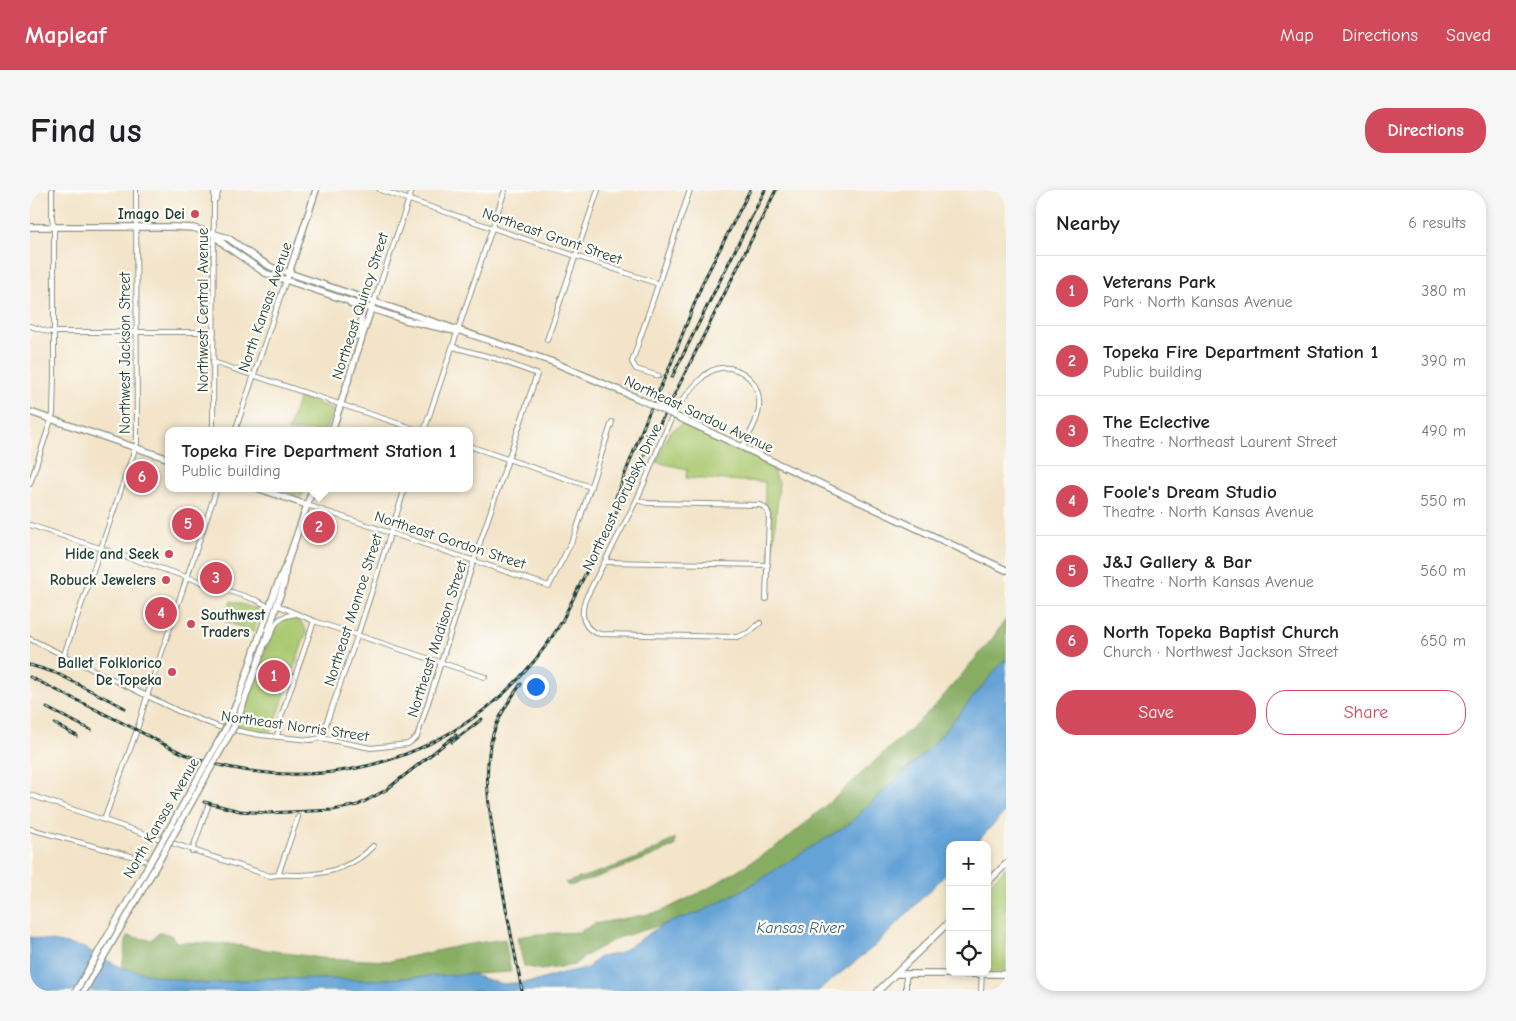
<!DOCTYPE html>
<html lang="en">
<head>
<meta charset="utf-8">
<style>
  :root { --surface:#fff; --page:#f6f6f6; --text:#202124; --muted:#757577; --line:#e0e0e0; --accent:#d1495b }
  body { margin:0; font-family:"Comic Neue",sans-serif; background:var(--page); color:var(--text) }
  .controls { position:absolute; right:15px; bottom:15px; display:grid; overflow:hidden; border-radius:10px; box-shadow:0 2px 8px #0003 }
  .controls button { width:45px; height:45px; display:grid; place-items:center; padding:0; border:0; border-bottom:1px solid var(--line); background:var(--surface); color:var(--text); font:25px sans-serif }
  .you { position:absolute; left:505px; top:496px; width:18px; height:18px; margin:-12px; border:4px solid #fff; border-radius:50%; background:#1a73e8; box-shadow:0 0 0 8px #1a73e833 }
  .badge { display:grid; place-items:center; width:32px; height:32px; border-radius:50%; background:var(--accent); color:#fff; font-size:16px; font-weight:700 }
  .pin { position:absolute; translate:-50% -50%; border:2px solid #fff; box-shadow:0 1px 5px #0006 }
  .popup { position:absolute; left:135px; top:237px; width:308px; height:65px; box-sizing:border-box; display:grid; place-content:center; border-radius:10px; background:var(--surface); filter:drop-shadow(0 1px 4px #0005); font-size:16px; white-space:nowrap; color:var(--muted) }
  .popup b { font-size:19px; color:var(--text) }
  .popup::after { content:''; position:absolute; left:50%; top:100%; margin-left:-10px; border:10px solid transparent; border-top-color:var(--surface) }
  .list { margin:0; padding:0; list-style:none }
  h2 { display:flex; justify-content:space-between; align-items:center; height:65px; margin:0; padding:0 20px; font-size:21px }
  h2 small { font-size:16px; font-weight:400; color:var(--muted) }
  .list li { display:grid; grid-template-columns:32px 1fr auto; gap:15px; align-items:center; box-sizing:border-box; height:70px; padding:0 20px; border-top:1px solid var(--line) }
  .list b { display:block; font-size:19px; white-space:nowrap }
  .list p { margin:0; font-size:16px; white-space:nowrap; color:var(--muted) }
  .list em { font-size:16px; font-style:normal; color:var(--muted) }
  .actions { display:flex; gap:10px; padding:15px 20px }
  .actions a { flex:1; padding:11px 0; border:1px solid var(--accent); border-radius:20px; text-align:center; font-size:18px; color:var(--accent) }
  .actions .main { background:var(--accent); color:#fff }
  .icon { flex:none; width:28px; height:28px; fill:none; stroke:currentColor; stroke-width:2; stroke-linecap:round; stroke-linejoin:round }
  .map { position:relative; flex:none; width:976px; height:801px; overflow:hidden; border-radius:20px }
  header { display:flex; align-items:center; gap:30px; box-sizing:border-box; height:70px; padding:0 25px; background:var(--accent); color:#fff }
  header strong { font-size:24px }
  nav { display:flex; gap:28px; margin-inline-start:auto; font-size:18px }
  .intro { display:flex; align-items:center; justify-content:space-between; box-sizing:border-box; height:120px; padding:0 30px }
  h1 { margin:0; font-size:35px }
  .button { padding:12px 22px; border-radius:20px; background:var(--accent); color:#fff; font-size:18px; font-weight:700 }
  main { display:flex; gap:30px; padding:0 30px }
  aside { flex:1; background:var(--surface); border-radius:20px; box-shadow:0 2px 8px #0003 }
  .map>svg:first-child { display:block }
</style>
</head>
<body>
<header>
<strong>Mapleaf</strong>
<nav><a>Map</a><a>Directions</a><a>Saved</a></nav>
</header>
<div class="intro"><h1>Find us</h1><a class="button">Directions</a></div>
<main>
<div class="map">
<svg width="976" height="801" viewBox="0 0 976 801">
  <rect width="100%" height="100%" fill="#fdfcf7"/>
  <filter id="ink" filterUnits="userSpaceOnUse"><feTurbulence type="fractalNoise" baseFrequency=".02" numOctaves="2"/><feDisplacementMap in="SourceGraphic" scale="10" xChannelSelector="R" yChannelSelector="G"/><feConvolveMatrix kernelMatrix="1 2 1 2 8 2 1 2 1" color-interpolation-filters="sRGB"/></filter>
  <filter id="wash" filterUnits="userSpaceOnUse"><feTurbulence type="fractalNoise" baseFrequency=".0096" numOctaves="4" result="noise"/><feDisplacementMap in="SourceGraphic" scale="20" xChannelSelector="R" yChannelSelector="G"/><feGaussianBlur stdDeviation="1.12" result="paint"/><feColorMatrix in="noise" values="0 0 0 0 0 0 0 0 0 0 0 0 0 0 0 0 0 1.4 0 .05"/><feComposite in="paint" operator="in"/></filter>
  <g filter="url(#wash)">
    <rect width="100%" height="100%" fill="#f3e4c9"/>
    <g fill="#aac971" stroke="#648352">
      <polygon points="269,207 301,218 302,221 295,241 258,241"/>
      <polygon points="652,234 746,278 744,285 749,292 739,404 741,324 735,314 735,292 656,288 657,279 626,272 639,243"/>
      <polygon points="250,298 275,298 272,306 268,306"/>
      <polygon points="201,411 227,419 229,424 224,442 194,431"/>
      <path d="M 254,429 C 265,428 275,431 276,443 L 243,539 C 234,546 218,540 207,538 L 238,454 L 249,431 Z"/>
      <polygon points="976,677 976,782 959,782 957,781 957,699 960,694"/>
    </g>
    <g fill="#87ad63" stroke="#53754c">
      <polygon points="976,429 976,468 903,555 819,634 791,653 718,697 673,721 632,735 587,748 555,766 544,775 511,780 494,776 487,747 508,744 550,742 564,734 630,722 677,699 753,652 808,605 905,516 962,449"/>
      <path d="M 645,648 L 645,656 C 610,671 576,685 539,696 L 535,693 C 573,680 612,670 645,648 Z"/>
      <polygon points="130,742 141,745 146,752 199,754 290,768 360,771 433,755 475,749 481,782 341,790 235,788 178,794 136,788 92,778 97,746 121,750"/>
    </g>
    <polygon fill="#65a3d7" stroke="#427086" points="976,468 976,621 944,655 920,655 920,680 846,755 788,801 0,801 0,747 52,757 92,778 136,788 178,794 235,788 341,790 440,784 472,794 507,791 532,783 557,778 569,767 588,764 632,735 673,721 718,697 819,634 903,555"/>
  </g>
  <g filter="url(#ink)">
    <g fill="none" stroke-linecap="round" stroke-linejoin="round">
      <defs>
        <g id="street">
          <polyline points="350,0 629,94"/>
          <polyline points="186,9 189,0"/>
          <polyline points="344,112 382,0"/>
          <polyline points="0,136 19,142 184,142"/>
          <polyline points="517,150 568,0"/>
          <polyline points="183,172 391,241"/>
          <polyline points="629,186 606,179 602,172 660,0"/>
          <polyline points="183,241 184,0"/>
          <polyline points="205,241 256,90"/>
          <polyline points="394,241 475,0"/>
          <polyline points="439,256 561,297"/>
          <path d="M 713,256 C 720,243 731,226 729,210 C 727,181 691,166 671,189 C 663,197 655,206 649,215 C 631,244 622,278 607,309 C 590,343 572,376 555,410 C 550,425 553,440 570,444 L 707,447 L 718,443 L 730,433"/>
          <polyline points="0,294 23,224 24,186 24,36 22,29 22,0"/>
          <polyline points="607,310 617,313 731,315 737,320 739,325 736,409"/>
          <polyline points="277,315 519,396 544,347 582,232"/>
          <polyline points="0,335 226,410 240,417"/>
          <polyline points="575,372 738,375"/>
          <polyline points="248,414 251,417 284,431 455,487"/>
          <polyline points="0,449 148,521 189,537 230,545 280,550 291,548 341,558 378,554 387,547 442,376 507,184 464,168 423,157"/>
          <path d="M 237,452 C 247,434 243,427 266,424"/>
          <polyline points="34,465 107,253 106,0"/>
          <polyline points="247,547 251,527 284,431"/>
          <polyline points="291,548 328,444 375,298"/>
          <path d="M 0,605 L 240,686 C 250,684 261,685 271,685 C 298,684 325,676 343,656"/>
          <polyline points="74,630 107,540 117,506 187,298"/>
          <polyline points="0,639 112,669 121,673"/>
          <polyline points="162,661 178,616"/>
          <polyline points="248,685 268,627"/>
          <polyline points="876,801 876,784"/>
          <polyline points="951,801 952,782"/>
        </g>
        <g id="secondary">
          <polyline points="0,37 145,37 163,38 198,48 226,68 241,77 523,172 607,208"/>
          <polyline points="184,45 196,56 235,83 375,130 425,141"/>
          <polyline points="258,86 286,0"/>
          <path d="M 321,114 C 336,121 331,132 328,146"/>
          <polyline points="0,222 139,269"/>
          <polyline points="654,230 976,380"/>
          <polyline points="302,241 342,116"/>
          <polyline points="227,298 277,315"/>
          <polyline points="224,462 245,401 254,379"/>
          <polyline points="231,464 254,393 256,376 283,298"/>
          <polyline points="957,693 976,674"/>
          <polyline points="867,784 976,784"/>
          <polyline points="46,801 120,673"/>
          <polyline points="54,801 126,676"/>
          <polyline points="848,801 920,731"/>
        </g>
      </defs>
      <use href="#street" stroke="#89907e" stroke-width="6"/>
      <use href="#secondary" stroke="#89907e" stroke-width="8"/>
      <use href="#street" stroke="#fff" stroke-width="4"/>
      <use href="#secondary" stroke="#fff" stroke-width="5.5"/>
      <defs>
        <g id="rail">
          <polyline points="642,187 735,0"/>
          <polyline points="584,312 618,225 640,176 673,92 720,0"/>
          <polyline points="0,475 26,483 95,518"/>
          <path d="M 0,487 C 35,504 70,522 105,539 C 126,550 148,563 170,570 C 310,612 455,559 531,433 L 746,0"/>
          <path d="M 491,494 C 479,510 469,525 463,544 C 451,586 461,631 468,673 C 475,716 484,758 492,801"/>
          <polyline points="17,518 61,540"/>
          <polyline points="25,534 47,546"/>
          <polyline points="422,552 452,529"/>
          <polyline points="174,612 210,621 237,623 303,620 328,615 356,600 426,545"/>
        </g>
      </defs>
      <use href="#rail" stroke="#1f3d34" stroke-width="3"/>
      <use href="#rail" stroke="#fdfcf7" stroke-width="1" stroke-dasharray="4" stroke-linecap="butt"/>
      <defs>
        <g id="secondary-bridge">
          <polyline points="607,208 654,230"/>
          <polyline points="120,673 195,540 208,510 224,462"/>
          <polyline points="126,676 207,531 231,464"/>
        </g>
      </defs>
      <use href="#secondary-bridge" stroke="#89907e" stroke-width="8" stroke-linecap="butt"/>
      <use href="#secondary-bridge" stroke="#fff" stroke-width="5.5"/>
    </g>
  </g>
  <g fill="#d1495b" stroke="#fdfcf7" stroke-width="2">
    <circle cx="165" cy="24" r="5"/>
    <circle cx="139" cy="364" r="5"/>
    <circle cx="136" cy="390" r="5"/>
    <circle cx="161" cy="434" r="5"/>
    <circle cx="142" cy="482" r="5"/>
  </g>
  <g text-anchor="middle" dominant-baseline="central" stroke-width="4.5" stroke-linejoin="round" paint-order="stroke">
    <g font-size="15" font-weight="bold" fill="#1f3d34" stroke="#fdfcf7" text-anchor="end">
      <text x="155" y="24">Imago Dei</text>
      <text x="129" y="364">Hide and Seek</text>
      <text x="126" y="390">Robuck Jewelers</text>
      <text x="171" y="425" text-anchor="start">Southwest<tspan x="171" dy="17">Traders</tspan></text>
      <text x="132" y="473">Ballet Folklorico<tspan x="132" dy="17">De Topeka</tspan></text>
    </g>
    <g font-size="15" fill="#1f3d34" stroke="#fdfcf7">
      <text transform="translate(522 46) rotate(19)">Northeast Grant Street</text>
      <text transform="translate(330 116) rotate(-72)">Northeast Quincy Street</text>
      <text transform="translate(235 117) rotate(-71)">North Kansas Avenue</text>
      <text transform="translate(173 120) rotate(-90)">Northwest Central Avenue</text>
      <text transform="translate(95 163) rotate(-90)">Northwest Jackson Street</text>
      <text transform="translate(669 224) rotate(25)">Northeast Sardou Avenue</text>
      <text transform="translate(592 307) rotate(-64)">Northeast Porubsky Drive</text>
      <text transform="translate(420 350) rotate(18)">Northeast Gordon Street</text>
      <text transform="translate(323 420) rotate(-72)">Northeast Monroe Street</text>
      <text transform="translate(407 449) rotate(-72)">Northeast Madison Street</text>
      <text transform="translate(265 536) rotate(8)">Northeast Norris Street</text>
      <text transform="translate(131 628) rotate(-60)">North Kansas Avenue</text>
    </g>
    <g font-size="16" font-style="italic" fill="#38616d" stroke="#fdfcf7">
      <text x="770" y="738">Kansas River</text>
    </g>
  </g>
</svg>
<div class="controls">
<button>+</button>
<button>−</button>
<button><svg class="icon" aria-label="locate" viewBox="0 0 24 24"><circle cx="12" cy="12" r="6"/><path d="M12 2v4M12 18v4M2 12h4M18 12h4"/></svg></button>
</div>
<div class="you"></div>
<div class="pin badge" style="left:244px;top:486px">1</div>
<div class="pin badge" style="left:289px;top:337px">2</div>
<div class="popup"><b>Topeka Fire Department Station 1</b>Public building</div>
<div class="pin badge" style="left:186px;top:388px">3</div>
<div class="pin badge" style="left:131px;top:423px">4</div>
<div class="pin badge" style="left:158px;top:334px">5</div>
<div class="pin badge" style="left:112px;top:287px">6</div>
</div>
<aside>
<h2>Nearby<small>6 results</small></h2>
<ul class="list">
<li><span class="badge">1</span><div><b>Veterans Park</b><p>Park · North Kansas Avenue</p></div><em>380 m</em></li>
<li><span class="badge">2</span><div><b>Topeka Fire Department Station 1</b><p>Public building</p></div><em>390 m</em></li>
<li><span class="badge">3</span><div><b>The Eclective</b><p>Theatre · Northeast Laurent Street</p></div><em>490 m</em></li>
<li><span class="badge">4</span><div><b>Foole's Dream Studio</b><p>Theatre · North Kansas Avenue</p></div><em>550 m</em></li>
<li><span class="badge">5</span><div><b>J&amp;J Gallery &amp; Bar</b><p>Theatre · North Kansas Avenue</p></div><em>560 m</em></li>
<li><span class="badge">6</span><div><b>North Topeka Baptist Church</b><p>Church · Northwest Jackson Street</p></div><em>650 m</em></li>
</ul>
<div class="actions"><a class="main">Save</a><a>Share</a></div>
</aside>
</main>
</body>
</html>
